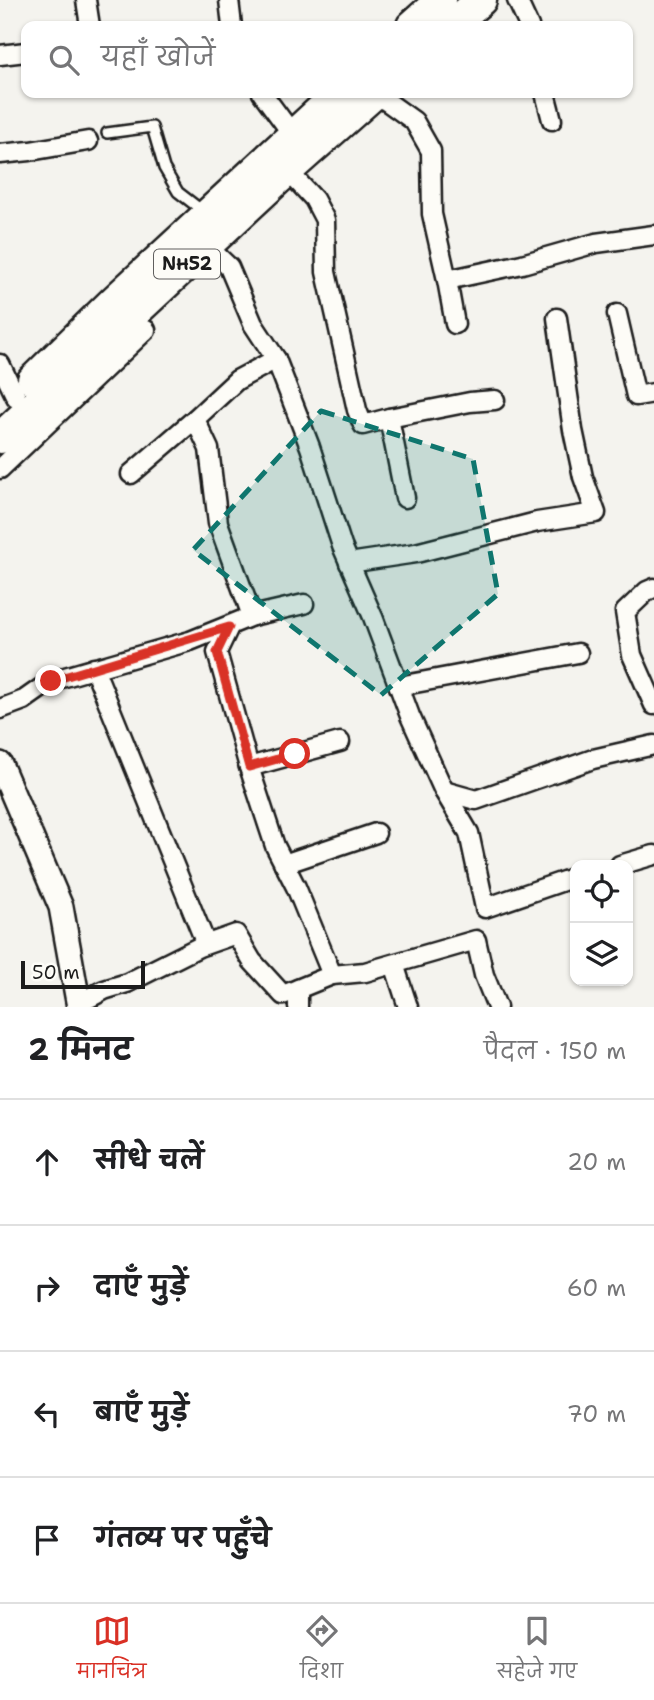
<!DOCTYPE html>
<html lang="hi">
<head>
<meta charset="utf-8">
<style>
  :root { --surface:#fff; --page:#f2f2f2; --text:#202124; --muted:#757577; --line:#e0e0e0; --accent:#d93025 }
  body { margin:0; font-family:"Shantell Sans","Playpen Sans Deva",sans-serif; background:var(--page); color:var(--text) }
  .controls { position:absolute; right:21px; bottom:21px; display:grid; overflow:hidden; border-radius:14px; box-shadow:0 2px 5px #0004 }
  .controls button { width:63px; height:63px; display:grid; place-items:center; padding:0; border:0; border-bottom:2px solid var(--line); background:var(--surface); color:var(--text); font:35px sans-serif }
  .scale { position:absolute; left:21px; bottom:18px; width:124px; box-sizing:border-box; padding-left:7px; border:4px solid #1c1c1c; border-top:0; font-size:19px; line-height:24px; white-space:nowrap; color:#1c1c1c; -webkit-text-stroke:5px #fdfcf7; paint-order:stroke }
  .stop { position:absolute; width:21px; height:21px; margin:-16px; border:5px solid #d93025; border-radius:50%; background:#fff }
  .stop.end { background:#d93025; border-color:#fff; box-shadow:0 2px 7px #0008 }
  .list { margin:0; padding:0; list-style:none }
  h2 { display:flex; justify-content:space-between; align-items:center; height:91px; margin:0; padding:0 28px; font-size:30px }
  h2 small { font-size:23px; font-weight:400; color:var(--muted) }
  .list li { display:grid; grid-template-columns:46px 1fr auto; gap:21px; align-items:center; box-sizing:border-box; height:126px; padding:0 28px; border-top:2px solid var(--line) }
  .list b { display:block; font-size:26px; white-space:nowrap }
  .list em { font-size:23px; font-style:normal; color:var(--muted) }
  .icon { flex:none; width:38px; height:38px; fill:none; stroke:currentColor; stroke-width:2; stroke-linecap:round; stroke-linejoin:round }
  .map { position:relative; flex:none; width:654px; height:1007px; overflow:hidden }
  .search { position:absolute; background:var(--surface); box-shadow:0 2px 5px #0004; left:21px; right:21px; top:21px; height:77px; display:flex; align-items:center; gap:18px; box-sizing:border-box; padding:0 24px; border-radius:14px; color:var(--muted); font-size:26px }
  .sheet { height:595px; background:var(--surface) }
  nav { display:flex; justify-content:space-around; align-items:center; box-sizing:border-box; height:98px; border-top:2px solid var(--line); background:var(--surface); font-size:19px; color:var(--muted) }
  nav a { display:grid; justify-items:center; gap:4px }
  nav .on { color:var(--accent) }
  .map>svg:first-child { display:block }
</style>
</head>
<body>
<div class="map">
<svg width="654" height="1007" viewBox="0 0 654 1007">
  <rect width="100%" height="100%" fill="#f4f3ee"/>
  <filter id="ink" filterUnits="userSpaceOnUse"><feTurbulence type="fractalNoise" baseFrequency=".0143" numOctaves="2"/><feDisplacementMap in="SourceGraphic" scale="14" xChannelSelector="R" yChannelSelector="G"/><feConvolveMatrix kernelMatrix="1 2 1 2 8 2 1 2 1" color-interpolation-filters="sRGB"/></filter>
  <g filter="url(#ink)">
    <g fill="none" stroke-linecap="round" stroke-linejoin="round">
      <defs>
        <polyline id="service" points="107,133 152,127 164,168 178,192 204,212"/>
        <g id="minor">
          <polyline points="86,0 90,26"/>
          <polyline points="229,0 232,26"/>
          <polyline points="517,0 529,26"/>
          <polyline points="0,55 26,52"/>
          <polyline points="262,93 293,135"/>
          <polyline points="375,93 414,121 431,151 432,214 447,280 522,264 596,243 654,235"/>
          <polyline points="545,93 552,120"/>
          <polyline points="0,154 30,151 88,141"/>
          <polyline points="288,171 314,199 325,220 326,272 357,410 363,425 389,418 405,498"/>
          <polyline points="207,246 229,267 253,324 276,359 310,447 342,546 373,617 410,716 444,791 469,833 485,908 575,877"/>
          <polyline points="447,280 455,324"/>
          <polyline points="617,314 636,396 654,393"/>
          <polyline points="0,364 16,397"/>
          <polyline points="389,418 470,402 495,400"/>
          <polyline points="0,469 146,330"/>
          <polyline points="131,474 195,419"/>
          <polyline points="349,563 416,553 537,522 596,513 583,477 573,430 557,318"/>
          <polyline points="654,588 647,591 625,612 632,655 654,705"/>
          <polyline points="252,616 304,604"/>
          <polyline points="94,668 206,944"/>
          <polyline points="399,686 578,653"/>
          <polyline points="0,709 24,700 51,681 190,641 252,616 218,523 209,449 195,419 237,380 276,359"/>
          <polyline points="249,767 340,742"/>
          <polyline points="444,791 476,800 593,759 654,745"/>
          <polyline points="284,864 376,833"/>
          <polyline points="620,865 654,855"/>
          <polyline points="394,964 408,1007"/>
          <polyline points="332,975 365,972 476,940 484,975 497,1007"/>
          <polyline points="78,1004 104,990 127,983 199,947 236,934 252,961 283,995 332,975 296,887 275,846 249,767 217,652 229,627"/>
          <polyline points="298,1007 298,989"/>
        </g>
        <polyline id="tertiary" points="0,764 61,907 79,1007"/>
        <g id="trunk">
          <polyline points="412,26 441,0"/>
          <polyline points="451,26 481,0"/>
          <polyline points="33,380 115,300 339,93"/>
          <polyline points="0,438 277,180 375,93"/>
        </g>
      </defs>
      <use href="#service" stroke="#1c1c1c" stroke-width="14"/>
      <use href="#minor" stroke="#1c1c1c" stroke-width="23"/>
      <use href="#tertiary" stroke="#1c1c1c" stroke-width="28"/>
      <use href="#trunk" stroke="#1c1c1c" stroke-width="35"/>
      <use href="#service" stroke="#fdfcf7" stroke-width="9"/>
      <use href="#minor" stroke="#fdfcf7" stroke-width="18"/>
      <use href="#tertiary" stroke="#fdfcf7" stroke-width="23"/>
      <use href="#trunk" stroke="#fdfcf7" stroke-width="30"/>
    </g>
  </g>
  <g fill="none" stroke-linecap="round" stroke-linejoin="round" filter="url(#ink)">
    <polyline stroke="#d93025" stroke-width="9" points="51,681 229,627 217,652 249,767 295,754"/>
  </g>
  <path fill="#0f766e" fill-opacity="0.2" stroke="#0f766e" stroke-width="5" stroke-dasharray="14 9" stroke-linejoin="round" d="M 321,411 L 473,459 L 498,594 L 381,695 L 193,550 Z"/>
  <g text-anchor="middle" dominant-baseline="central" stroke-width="5" stroke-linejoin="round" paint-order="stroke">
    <rect fill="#fdfcf7" stroke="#605f5e" stroke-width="2" x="154" y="249.5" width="66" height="29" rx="5"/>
    <g font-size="18" font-weight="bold" fill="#1c1c1c">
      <text x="187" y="264">NH52</text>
    </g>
  </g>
</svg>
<div class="controls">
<button><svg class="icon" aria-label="locate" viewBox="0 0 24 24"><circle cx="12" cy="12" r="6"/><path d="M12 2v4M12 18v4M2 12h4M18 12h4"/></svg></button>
<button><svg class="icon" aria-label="layers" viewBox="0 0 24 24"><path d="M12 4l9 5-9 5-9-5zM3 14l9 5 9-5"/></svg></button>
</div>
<div class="scale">50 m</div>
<div class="stop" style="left:295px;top:754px"></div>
<div class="stop end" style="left:51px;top:681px"></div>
<div class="search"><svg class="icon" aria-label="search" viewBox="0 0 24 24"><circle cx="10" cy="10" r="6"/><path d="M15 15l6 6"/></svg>यहाँ खोजें</div>
</div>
<section class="sheet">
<h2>2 मिनट<small>पैदल · 150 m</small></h2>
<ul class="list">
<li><svg class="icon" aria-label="ahead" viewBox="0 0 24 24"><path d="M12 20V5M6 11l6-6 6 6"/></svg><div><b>सीधे चलें</b></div><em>20 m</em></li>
<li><svg class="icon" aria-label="right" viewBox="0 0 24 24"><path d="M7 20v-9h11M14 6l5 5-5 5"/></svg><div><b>दाएँ मुड़ें</b></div><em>60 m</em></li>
<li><svg class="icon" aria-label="left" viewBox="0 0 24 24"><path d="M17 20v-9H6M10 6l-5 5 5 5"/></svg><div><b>बाएँ मुड़ें</b></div><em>70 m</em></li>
<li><svg class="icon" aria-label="arrive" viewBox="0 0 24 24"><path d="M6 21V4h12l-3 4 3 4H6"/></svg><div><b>गंतव्य पर पहुँचे</b></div></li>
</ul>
</section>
<nav>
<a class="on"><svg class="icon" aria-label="map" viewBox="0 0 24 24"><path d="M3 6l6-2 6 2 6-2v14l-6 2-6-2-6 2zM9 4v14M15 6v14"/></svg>मानचित्र</a>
<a><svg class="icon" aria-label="directions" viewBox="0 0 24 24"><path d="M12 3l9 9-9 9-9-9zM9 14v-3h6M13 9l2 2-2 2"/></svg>दिशा</a>
<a><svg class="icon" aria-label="saved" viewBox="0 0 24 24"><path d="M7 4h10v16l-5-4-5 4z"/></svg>सहेजे गए</a>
</nav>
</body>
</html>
